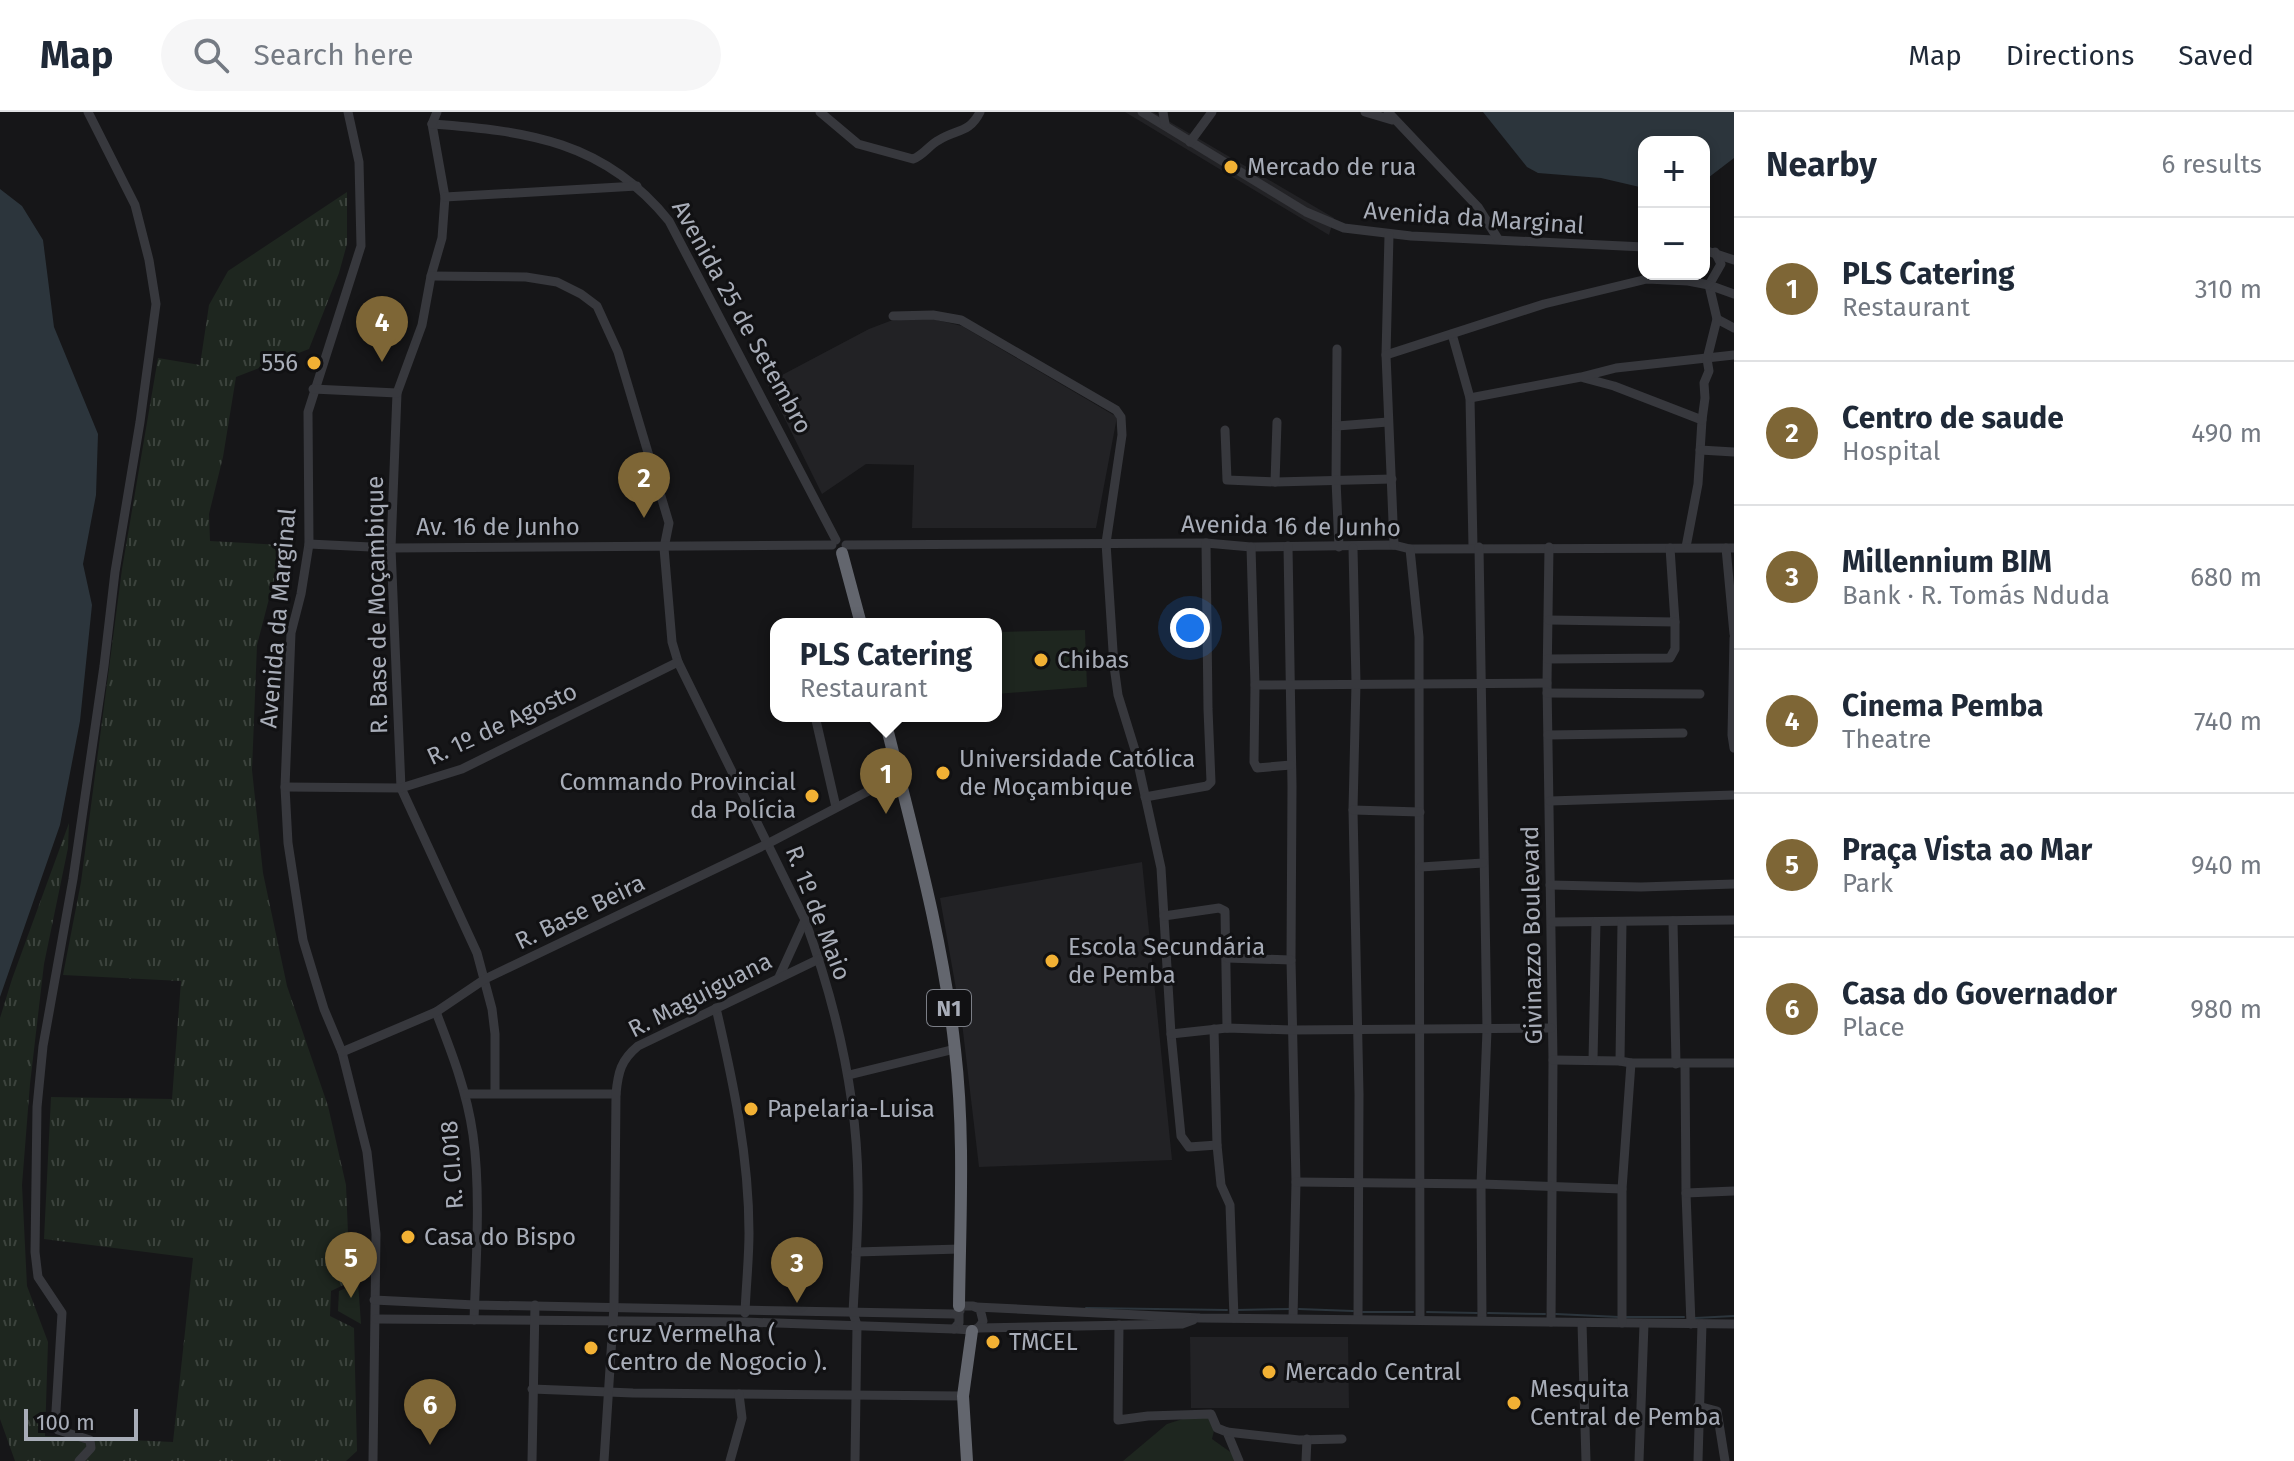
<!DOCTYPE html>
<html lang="en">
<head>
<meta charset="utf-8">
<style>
  :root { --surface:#fff; --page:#f6f6f7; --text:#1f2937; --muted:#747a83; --line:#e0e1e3; --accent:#7e6636 }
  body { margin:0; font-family:"Fira Sans",sans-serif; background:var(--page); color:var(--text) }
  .controls { position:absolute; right:24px; top:24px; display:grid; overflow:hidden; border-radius:16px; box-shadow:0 4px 12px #0003 }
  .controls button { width:72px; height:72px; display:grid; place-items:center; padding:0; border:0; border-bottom:2px solid var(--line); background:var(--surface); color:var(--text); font:40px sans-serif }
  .scale { position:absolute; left:24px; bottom:20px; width:114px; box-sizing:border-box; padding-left:8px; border:4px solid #a8adb8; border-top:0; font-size:22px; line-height:28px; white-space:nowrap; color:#a8adb8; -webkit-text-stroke:6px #111113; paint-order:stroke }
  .you { position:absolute; left:1190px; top:516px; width:28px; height:28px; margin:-20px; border:6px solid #fff; border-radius:50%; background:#1a73e8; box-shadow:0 0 0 12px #1a73e833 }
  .badge { display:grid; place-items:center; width:52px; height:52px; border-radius:50%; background:var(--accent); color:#fff; font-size:26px; font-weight:700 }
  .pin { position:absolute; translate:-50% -66px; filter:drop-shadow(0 2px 4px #0008) }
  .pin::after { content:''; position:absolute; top:42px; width:28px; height:24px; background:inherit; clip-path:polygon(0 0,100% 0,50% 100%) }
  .popup { position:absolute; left:770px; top:506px; width:232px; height:104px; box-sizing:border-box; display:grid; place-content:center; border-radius:16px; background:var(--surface); filter:drop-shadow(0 2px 6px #0005); font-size:26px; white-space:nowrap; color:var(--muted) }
  .popup b { font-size:30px; color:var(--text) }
  .popup::after { content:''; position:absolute; left:50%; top:100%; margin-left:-16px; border:16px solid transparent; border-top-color:var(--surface) }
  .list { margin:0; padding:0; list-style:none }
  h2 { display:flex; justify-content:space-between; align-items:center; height:104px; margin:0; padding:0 32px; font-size:34px }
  h2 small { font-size:26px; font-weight:400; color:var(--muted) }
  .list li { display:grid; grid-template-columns:52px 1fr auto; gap:24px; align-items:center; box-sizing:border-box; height:144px; padding:0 32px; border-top:2px solid var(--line) }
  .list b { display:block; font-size:30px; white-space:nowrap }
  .list p { margin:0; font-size:26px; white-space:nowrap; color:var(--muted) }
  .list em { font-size:26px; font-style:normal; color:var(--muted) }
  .icon { flex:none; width:44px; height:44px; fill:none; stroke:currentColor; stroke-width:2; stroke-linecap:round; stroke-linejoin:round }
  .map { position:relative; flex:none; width:1734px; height:1349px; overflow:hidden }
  header { display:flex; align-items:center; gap:48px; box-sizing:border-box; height:112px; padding:0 40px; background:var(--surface); border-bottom:2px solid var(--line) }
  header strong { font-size:38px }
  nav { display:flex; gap:44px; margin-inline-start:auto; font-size:28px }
  .search { width:560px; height:72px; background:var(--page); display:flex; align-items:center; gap:20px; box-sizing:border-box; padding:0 28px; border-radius:44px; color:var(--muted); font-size:30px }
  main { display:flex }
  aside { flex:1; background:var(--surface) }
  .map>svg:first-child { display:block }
</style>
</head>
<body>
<header>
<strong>Map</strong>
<div class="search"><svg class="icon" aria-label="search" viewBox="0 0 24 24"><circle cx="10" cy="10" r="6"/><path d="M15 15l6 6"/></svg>Search here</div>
<nav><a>Map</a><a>Directions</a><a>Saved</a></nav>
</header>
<main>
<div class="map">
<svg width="1734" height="1349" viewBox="0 0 1734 1349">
  <defs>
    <pattern id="grass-tufts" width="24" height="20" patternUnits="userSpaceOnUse" patternTransform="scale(2)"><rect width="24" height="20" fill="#1e261f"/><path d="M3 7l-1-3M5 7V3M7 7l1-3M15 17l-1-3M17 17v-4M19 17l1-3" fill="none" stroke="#3c433d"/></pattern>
  </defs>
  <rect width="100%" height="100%" fill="#161618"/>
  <g fill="#222225">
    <polygon points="1125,0 1153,0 1334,106 1329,123"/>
    <polygon points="909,207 933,207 962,214 1117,305 1096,416 912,416 914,353 866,352 822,382 767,271 869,217 890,209"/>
    <polygon points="1142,750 1172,1048 979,1055 962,911 940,786"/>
    <polygon points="1190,1225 1348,1225 1349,1296 1191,1296"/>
  </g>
  <g fill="url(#grass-tufts)">
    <polygon points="347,80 347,132 339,161 309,237 236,265 223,345 209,402 210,429 283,433 257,533 252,658 263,761 287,874 328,994 346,1073 350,1170 331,1179 330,1204 354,1216 357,1339 346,1349 15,1349 0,1307 0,906 12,867 69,711 68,736 44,852 30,972 22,1073 27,1174 48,1230 45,1324 173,1330 193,1146 44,1127 51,985 172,987 181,869 63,863 81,770 122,457 158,246 200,253 209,193 228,159"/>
    <polygon points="358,1171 361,1212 338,1199 339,1179"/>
  </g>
  <g fill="#1e261f">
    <polygon points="1085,518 1087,575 996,582 996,520"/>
    <polygon points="1195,1303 1217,1307 1212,1327 1243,1349 1123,1349 1167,1312"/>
  </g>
  <g fill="#2c353c">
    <polygon points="1483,0 1734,0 1734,46 1704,69 1704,30 1644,30 1644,76 1601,66 1538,61 1527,55"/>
    <polygon points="0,77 22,94 43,128 54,215 98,322 96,383 83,452 92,493 80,609 60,713 0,885"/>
  </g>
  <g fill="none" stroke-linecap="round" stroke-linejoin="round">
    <g stroke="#2c353c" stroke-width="2">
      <polyline points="1086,1196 1227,1198"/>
      <polyline points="1299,1197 1353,1199"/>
      <polyline points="1236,1198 1290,1197"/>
      <polyline points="1363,1200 1413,1200"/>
      <polyline points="1427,1200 1477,1201"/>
      <polyline points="1488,1201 1545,1202"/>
      <polyline points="1556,1202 1619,1205"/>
      <polyline points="1625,1205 1684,1205"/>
      <polyline points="1695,1206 1734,1204"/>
    </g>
    <g stroke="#37383d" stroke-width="9">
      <polyline points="348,0 359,50 361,134 308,300 309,432 301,482 291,521 285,675 288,731 303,828 324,897 342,940 367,1040 376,1122 373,1349"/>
      <path d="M 820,0 L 858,32 L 913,47 C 924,43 929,33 939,28 C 956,17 969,22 980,0"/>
      <polyline points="1142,0 1306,100 1344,116 1411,124 1644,135"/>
      <polyline points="1163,0 1165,12"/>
      <polyline points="1365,0 1392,8"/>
      <polyline points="1388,0 1478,95 1498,127"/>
      <polyline points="432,12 445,85 442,126 431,164 422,213 397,281 391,436 401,676 477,841 492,897 495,922 495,980"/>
      <path d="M 432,12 C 527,19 605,29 669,109 L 836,428"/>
      <polyline points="432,12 437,0"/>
      <polyline points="1190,30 1212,0"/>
      <polyline points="445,85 637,74"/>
      <polyline points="1704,138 1734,148"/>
      <path d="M 431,164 L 526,165 L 557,170 L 581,182 L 597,194 L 618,240 L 669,411 L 664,436 L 672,530 L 678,550 L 805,808 C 836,893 857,981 858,1072 C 859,1115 855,1158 853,1201 L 857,1213 L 855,1349"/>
      <polyline points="893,204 933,203 961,208 1116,298 1121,305 1122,323 1106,431 1114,554 1118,583 1135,638 1161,756 1171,922 1181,1024 1189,1035 1217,1033"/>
      <polyline points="1717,207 1734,216"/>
      <polyline points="1452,222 1470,286 1473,435"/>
      <polyline points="1337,237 1336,368 1339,435"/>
      <polyline points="1386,243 1389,123"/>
      <polyline points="1584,266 1614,274 1702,308 1698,372 1686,435"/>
      <polyline points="313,277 397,281"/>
      <polyline points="1470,286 1581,265 1616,256 1734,243"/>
      <polyline points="1702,308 1705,286 1704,271 1709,259 1707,247 1717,207 1709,173 1721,152 1715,140"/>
      <polyline points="1337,314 1388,310"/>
      <polyline points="1225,318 1227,368 1275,370 1392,367"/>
      <polyline points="1700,338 1734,340"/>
      <polyline points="1275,370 1277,310"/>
      <polyline points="309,432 391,436 832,433"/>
      <polyline points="846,433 1206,431 1251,435 1394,433 1410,437 1734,436"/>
      <polyline points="1394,433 1386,243 1544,192 1647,167 1688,169 1709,173 1734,182"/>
      <polyline points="1288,434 1292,674 1291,848 1296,1070 1293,1206"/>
      <polyline points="1251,435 1255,573 1254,650 1257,656 1291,653"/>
      <polyline points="1479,435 1487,918 1481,1072 1482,1208"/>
      <polyline points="1549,435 1547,571 1553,948 1551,1210"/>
      <polyline points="1353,436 1356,571 1353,698 1359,982 1358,1207"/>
      <polyline points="1726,436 1734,522"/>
      <polyline points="1410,437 1419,525 1420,1207"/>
      <polyline points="1549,508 1675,510 1670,436"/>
      <polyline points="1734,526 1732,623 1734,636"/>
      <polyline points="1548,547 1670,546 1675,537 1675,510"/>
      <polyline points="1255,573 1547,571"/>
      <polyline points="1547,581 1700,582"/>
      <polyline points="815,604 836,695"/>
      <polyline points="1548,623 1683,621"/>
      <polyline points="285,675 401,676 462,657 678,550"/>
      <polyline points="1145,685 1207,674 1211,670 1208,597 1206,431"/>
      <polyline points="1550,689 1734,683"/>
      <polyline points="1353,698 1420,700"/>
      <polyline points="1421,755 1483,751"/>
      <polyline points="1550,773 1641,775 1734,772"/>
      <polyline points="1164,804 1219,796 1225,799 1227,916"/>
      <polyline points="1673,809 1676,952"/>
      <polyline points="1552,810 1734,808"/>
      <polyline points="1622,810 1620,949 1631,951"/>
      <polyline points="1227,846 1291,848"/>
      <polyline points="779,865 805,808"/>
      <path d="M 716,896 C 733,969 749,1044 749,1121 C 749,1147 746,1174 745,1201"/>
      <path d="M 436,900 C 452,941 467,980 473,1023 C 481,1080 476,1150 474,1208"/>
      <polyline points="1214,917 1217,1033 1221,1073 1230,1093 1234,1206"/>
      <polyline points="1171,922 1227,916 1292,918 1551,916"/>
      <polyline points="342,940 436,900 485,867 769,731 899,663"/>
      <polyline points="1553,948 1620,949"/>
      <polyline points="1593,948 1596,810"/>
      <polyline points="1685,953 1686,1081 1691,1212"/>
      <polyline points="849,963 955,937"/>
      <polyline points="465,982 616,982"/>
      <polyline points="1296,1070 1481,1072 1622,1077"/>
      <polyline points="1686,1081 1734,1079"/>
      <polyline points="856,1140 960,1137"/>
      <polyline points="374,1188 475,1193 955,1202"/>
      <path d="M 959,1194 L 973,1194 L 980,1197 L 983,1209 C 977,1223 966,1216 954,1217 L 959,1211 L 959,1202 L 955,1202 L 960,1199 Z"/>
      <polyline points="976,1195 1200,1206 1734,1212"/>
      <polyline points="376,1207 744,1210 954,1217"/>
      <polyline points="1582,1211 1586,1349"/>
      <polyline points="1622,1211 1622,1077 1631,951 1734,951"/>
      <polyline points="1119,1213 1118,1308 1148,1304 1211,1302 1217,1316 1227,1320 1239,1349"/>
      <polyline points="979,1216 1182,1212 1193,1208"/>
      <polyline points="532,1277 633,1281 963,1284"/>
      <polyline points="1698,1294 1717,1299 1725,1349"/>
      <polyline points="1227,1320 1299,1328 1342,1327"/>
      <polyline points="79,1349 91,1336 90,1328 58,1318 55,1315 62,1201 38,1165 35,1140 37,995 43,934 73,767 104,554 115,460 140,310 156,192 149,148 135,93 88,0"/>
      <polyline points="532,1349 535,1193"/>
      <path d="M 604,1349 L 614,1194 L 616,982 C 618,960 621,948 638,934 L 819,847"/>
      <polyline points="730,1349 742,1306 739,1282"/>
      <polyline points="1306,1349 1307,1327"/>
      <polyline points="1639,1349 1644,1212"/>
      <polyline points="1698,1349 1702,1212"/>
    </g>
    <g stroke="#63666e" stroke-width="12">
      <polyline points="842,441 861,512"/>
      <path d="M 884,604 C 911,714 943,825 955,938 C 965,1023 960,1108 959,1194"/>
      <polyline points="967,1349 963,1284 972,1219"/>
    </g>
  </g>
  <g fill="#f2b134" stroke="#111113" stroke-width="3">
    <circle cx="1231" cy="55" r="8"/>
    <circle cx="314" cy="251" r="8"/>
    <circle cx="1041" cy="548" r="8"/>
    <circle cx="943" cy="661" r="8"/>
    <circle cx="812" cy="684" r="8"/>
    <circle cx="1052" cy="849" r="8"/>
    <circle cx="751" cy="997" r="8"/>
    <circle cx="408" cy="1125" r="8"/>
    <circle cx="993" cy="1230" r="8"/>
    <circle cx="591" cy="1236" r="8"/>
    <circle cx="1269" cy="1260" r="8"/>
    <circle cx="1514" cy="1291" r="8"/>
  </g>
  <g text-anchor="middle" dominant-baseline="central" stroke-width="6" stroke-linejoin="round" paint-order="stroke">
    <rect fill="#111113" stroke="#7b7e86" stroke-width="2" x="927" y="878" width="44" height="36" rx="6"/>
    <g font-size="22" font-weight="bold" fill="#a8adb8">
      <text x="949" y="896">N1</text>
    </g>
    <g font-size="24" fill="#a8adb8" stroke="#111113" text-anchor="start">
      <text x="1247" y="55">Mercado de rua</text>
      <text x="298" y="251" text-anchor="end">556</text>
      <text x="1057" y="548">Chibas</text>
      <text x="959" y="647">Universidade Católica<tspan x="959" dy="28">de Moçambique</tspan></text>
      <text x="796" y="670" text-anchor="end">Commando Provincial<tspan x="796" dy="28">da Polícia</tspan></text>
      <text x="1068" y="835">Escola Secundária<tspan x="1068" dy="28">de Pemba</tspan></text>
      <text x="767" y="997">Papelaria-Luisa</text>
      <text x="424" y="1125">Casa do Bispo</text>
      <text x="607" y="1222">cruz Vermelha (<tspan x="607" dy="28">Centro de Nogocio ).</tspan></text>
      <text x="1009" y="1230">TMCEL</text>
      <text x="1285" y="1260">Mercado Central</text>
      <text x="1530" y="1277">Mesquita<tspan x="1530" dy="28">Central de Pemba</tspan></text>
    </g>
    <g font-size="24" fill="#a8adb8" stroke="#111113">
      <text transform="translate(1474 106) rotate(4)">Avenida da Marginal</text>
      <text transform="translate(742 205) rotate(61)">Avenida 25 de Setembro</text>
      <text transform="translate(1291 414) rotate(1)">Avenida 16 de Junho</text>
      <text x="498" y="415">Av. 16 de Junho</text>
      <text transform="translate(377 493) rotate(-91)">R. Base de Moçambique</text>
      <text transform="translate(278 506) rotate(-85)">Avenida da Marginal</text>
      <text transform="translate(502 612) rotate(-25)">R. 1º de Agosto</text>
      <text transform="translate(580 800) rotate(-26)">R. Base Beira</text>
      <text transform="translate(818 801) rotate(69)">R. 1º de Maio</text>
      <text transform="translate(1532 823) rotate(-91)">Givinazzo Boulevard</text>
      <text transform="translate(700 883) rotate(-27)">R. Maguiguana</text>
      <text transform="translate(452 1053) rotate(-94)">R. CI.018</text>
    </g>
  </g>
</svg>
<div class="controls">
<button>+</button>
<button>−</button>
</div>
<div class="scale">100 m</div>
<div class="you"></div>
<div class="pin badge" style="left:886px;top:702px">1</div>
<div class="popup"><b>PLS Catering</b>Restaurant</div>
<div class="pin badge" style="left:644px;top:406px">2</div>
<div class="pin badge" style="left:797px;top:1191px">3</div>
<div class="pin badge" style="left:382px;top:250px">4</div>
<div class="pin badge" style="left:351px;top:1186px">5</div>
<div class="pin badge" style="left:430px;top:1333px">6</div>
</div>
<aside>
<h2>Nearby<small>6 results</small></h2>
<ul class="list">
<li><span class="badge">1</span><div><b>PLS Catering</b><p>Restaurant</p></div><em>310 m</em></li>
<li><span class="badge">2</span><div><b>Centro de saude</b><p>Hospital</p></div><em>490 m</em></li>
<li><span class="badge">3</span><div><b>Millennium BIM</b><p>Bank · R. Tomás Nduda</p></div><em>680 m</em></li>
<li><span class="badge">4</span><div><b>Cinema Pemba</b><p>Theatre</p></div><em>740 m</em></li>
<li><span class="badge">5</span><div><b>Praça Vista ao Mar</b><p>Park</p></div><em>940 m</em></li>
<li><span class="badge">6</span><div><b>Casa do Governador</b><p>Place</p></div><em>980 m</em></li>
</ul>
</aside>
</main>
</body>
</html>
